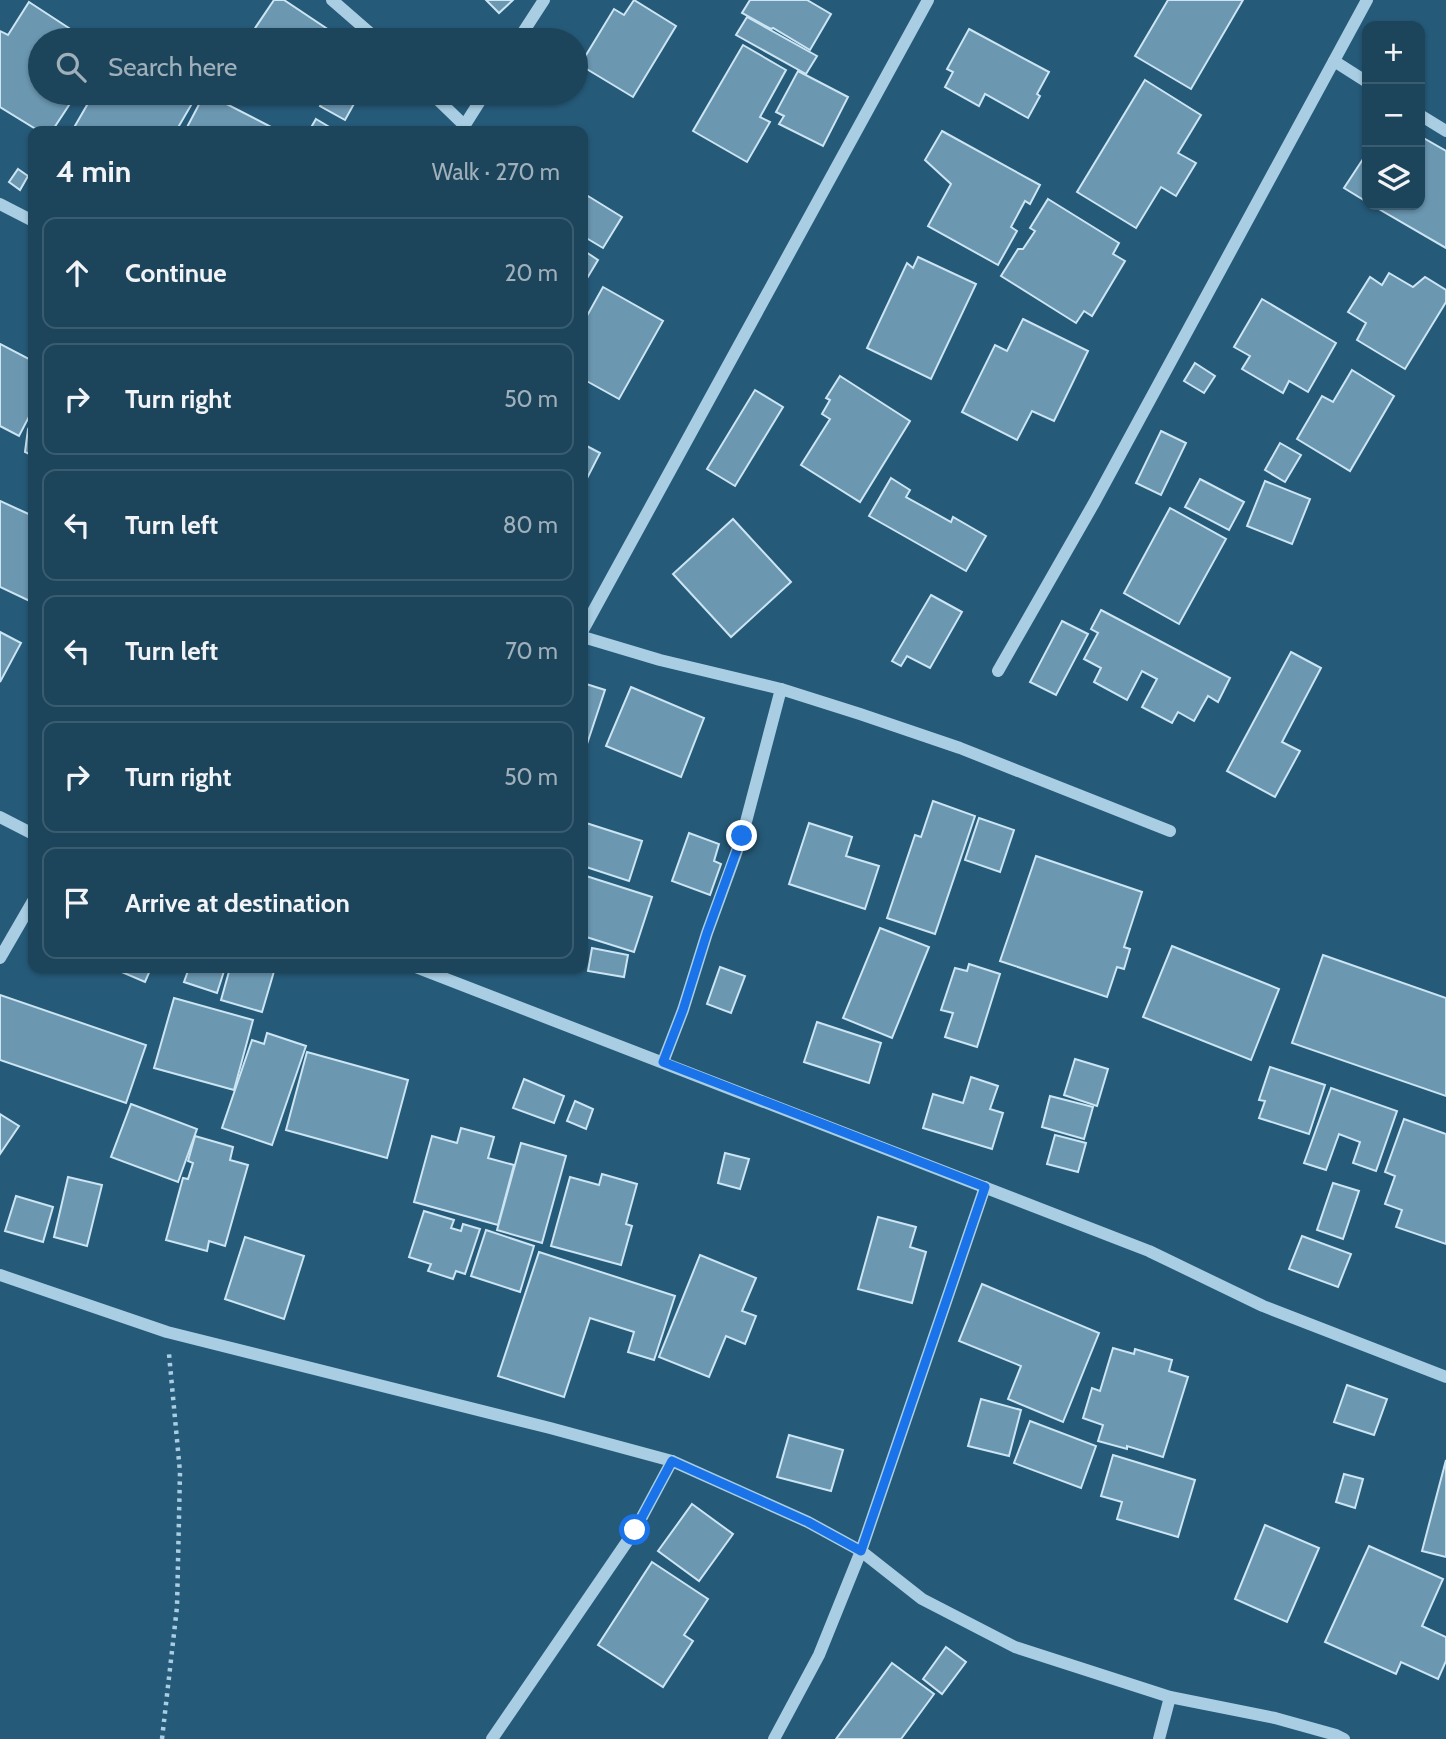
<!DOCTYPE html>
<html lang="en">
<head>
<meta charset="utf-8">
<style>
  :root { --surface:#1c445b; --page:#294e64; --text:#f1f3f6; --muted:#a0b0bb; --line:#3a5c71 }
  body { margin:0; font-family:Cabin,sans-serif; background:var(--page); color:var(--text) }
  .controls { position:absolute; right:21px; top:21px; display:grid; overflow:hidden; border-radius:14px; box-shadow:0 2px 5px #0004 }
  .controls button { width:63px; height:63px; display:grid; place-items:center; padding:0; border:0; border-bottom:2px solid var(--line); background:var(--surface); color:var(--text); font:35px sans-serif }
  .stop { position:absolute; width:21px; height:21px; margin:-16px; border:5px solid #1a73e8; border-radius:50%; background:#fff }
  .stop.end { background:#1a73e8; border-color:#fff; box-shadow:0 2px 7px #0008 }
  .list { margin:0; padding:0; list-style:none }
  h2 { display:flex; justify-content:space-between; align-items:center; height:91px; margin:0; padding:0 28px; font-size:30px }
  h2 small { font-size:23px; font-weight:400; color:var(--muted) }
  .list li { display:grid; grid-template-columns:46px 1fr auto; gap:21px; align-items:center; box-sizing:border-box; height:112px; margin:0 14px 14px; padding:0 14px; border:2px solid var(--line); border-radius:14px }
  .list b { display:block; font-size:26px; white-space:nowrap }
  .list em { font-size:23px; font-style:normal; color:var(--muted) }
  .icon { flex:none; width:38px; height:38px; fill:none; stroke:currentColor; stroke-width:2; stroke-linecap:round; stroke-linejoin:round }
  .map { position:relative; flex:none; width:1446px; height:1739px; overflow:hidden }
  .search { position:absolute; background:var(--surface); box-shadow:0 2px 5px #0004; left:28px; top:28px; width:560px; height:77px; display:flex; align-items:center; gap:18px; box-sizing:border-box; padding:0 24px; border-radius:38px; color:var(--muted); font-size:26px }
  .panel { position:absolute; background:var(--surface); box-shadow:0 2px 5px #0004; left:28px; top:126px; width:560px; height:847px; border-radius:14px }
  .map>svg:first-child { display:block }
</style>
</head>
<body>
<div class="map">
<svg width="1446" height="1739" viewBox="0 0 1446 1739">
  <rect width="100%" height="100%" fill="#265a79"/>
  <g fill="#6b97b1" stroke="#cbe5f3" stroke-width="2">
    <polygon points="274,0 284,0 335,34 331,40 247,40"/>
    <polygon points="486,0 513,0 499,13"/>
    <polygon points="634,0 676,26 633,97 580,65 614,9 624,15"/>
    <polygon points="750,0 807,0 831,14 810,50 773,28 771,29 742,13"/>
    <polygon points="1168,0 1243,0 1191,89 1135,56"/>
    <polygon points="29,2 78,34 74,40 40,40 40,93 77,93 52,131 39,131 0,107 0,31 8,35"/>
    <polygon points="747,17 817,56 806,74 736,35"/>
    <polygon points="969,29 1049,72 1037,94 1040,96 1028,118 985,94 979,106 945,87 953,72 947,69"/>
    <polygon points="743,45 786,70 760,117 770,122 747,162 693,131"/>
    <polygon points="798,71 848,97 823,146 779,124 784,116 776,112"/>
    <polygon points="1145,80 1201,115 1178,153 1196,163 1176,196 1161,187 1136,228 1077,192"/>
    <polygon points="94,93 193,93 197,95 176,131 72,131"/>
    <polygon points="205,93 275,129 274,131 185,131"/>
    <polygon points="327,93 360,93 345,120 320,106"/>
    <polygon points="316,119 336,131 309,131"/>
    <polygon points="942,131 1040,185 1030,204 1025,201 1011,227 1017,231 998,265 928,226 951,184 925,160"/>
    <polygon points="1420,136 1446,151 1446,248 1372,205 1420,205"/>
    <polygon points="1367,153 1367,202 1344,188"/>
    <polygon points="18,169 28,176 20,190 9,182"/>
    <polygon points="588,196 622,217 603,248 583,236 583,205"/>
    <polygon points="1048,199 1119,243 1113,254 1125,261 1092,316 1084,311 1076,323 1001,276 1018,249 1023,249 1035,231 1030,228"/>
    <polygon points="583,250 598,260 583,285"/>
    <polygon points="918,257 976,284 931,379 867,348 907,263 913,268"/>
    <polygon points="1389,273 1413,287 1425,277 1446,290 1446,302 1405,369 1357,340 1366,323 1348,312 1370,277 1382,285"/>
    <polygon points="603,287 663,321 619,399 583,379 583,323"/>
    <polygon points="1262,299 1336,343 1308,392 1289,381 1283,393 1242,369 1250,356 1234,347"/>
    <polygon points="1023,319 1088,351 1054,421 1032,411 1017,440 962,412 995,345 1007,351"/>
    <polygon points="0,344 33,361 33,409 19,436 0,426"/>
    <polygon points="1195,363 1215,376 1204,393 1184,381"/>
    <polygon points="1352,370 1394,396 1350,471 1297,439 1322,396 1333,402"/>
    <polygon points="840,376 910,421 860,502 801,465 830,419 822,414 830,400 826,398"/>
    <polygon points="755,390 783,407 735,486 707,469"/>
    <polygon points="33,421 33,456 25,452 28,429"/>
    <polygon points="1161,431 1186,443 1161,495 1136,483"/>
    <polygon points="1280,443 1301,455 1285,482 1265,470"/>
    <polygon points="583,444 600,453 583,486"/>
    <polygon points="891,478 910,490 906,497 951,522 953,517 986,536 966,571 869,516"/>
    <polygon points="1200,479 1244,502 1229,530 1185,507"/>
    <polygon points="1265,481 1310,499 1292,544 1247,526"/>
    <polygon points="0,501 33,516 33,599 32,602 0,587"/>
    <polygon points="1170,508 1226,539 1179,624 1124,593"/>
    <polygon points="733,519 791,582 731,637 673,574"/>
    <polygon points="931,595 962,612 930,668 907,656 901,666 892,661"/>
    <polygon points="1101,610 1230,678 1218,702 1208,696 1194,721 1178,712 1172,723 1142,707 1157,679 1142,671 1127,700 1094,682 1101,668 1084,659 1098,633 1091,629"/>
    <polygon points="1062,621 1088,634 1056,695 1030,682"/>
    <polygon points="0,632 21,643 0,682"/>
    <polygon points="1291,652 1321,668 1282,742 1300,751 1275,797 1227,771"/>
    <polygon points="583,683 605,690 583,756"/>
    <polygon points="631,687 704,718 681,777 606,746"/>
    <polygon points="933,801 975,816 935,934 887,918 915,835 921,837"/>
    <polygon points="979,818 1014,830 1000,872 965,860"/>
    <polygon points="583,822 642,841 629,881 583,866"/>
    <polygon points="809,823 852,837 846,856 879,866 865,909 789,884"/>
    <polygon points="689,833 719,844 714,861 721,864 710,895 672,881"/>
    <polygon points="1036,856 1142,892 1124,947 1130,949 1124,969 1117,967 1107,997 1000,961"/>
    <polygon points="583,875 652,897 634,952 583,936"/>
    <polygon points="880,928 929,947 892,1038 843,1018"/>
    <polygon points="1172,946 1279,989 1251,1060 1143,1017"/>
    <polygon points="592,948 628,955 624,977 588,971"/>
    <polygon points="1323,955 1446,998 1446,1096 1292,1043"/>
    <polygon points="969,964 1000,974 977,1047 945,1037 953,1013 941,1010 955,968 967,971"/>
    <polygon points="720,967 745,976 731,1013 707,1004"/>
    <polygon points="118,968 151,968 145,982 117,970"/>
    <polygon points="189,968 225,968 217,993 184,982"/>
    <polygon points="230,968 275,968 262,1012 221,1000"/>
    <polygon points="0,995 146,1045 126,1103 0,1060"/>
    <polygon points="174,998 253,1020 234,1090 154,1068"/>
    <polygon points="817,1022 881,1043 869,1083 804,1062"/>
    <polygon points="267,1033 306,1046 272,1145 222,1128 252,1040 264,1044"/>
    <polygon points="307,1052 408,1080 387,1158 286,1130"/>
    <polygon points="1075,1059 1108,1069 1097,1106 1064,1095"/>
    <polygon points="1270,1067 1325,1085 1309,1134 1259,1118 1265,1101 1259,1100"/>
    <polygon points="971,1077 998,1086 990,1109 1003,1113 992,1149 923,1128 933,1094 963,1103"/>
    <polygon points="524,1079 564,1096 554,1123 513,1108"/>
    <polygon points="1331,1088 1397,1111 1376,1171 1353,1163 1360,1142 1339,1134 1326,1170 1304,1163"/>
    <polygon points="1050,1096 1093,1107 1084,1139 1042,1127"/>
    <polygon points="575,1101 593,1109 586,1129 567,1121"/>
    <polygon points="131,1104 197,1129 178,1182 111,1157"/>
    <polygon points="0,1114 19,1126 0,1154"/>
    <polygon points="1404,1119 1446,1134 1446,1244 1396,1227 1402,1210 1385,1204 1395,1176 1385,1172"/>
    <polygon points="461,1128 494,1137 488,1158 514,1165 498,1225 414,1202 432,1136 457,1143"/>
    <polygon points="1055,1135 1086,1143 1078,1172 1047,1164"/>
    <polygon points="195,1136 233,1147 230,1160 248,1165 225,1246 209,1241 207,1251 166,1240 183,1178 188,1179 193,1163 188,1161"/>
    <polygon points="521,1143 566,1156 542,1243 497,1230"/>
    <polygon points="725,1153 749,1159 740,1189 718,1183"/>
    <polygon points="602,1174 637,1184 626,1224 632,1226 621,1265 551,1246 570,1177 599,1185"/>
    <polygon points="68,1177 102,1185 87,1246 54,1237"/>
    <polygon points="1333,1183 1359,1191 1343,1239 1317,1230"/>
    <polygon points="16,1196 53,1207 43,1242 5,1231"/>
    <polygon points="424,1211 454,1220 451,1228 461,1231 463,1224 480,1229 465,1274 456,1271 453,1279 428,1271 431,1264 409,1257"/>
    <polygon points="878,1217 916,1227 910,1247 926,1252 912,1303 858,1289"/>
    <polygon points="486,1230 534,1246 520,1292 471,1276"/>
    <polygon points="1302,1236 1351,1254 1338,1287 1289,1269"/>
    <polygon points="245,1237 304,1256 284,1319 225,1299"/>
    <polygon points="539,1252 675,1296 654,1360 628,1352 634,1332 590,1318 564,1397 498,1376"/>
    <polygon points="700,1255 756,1278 742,1311 756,1316 745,1344 726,1336 709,1377 659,1357"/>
    <polygon points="982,1284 1099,1333 1063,1422 1008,1399 1021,1366 959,1341"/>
    <polygon points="1113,1348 1134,1354 1135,1349 1172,1360 1169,1371 1188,1377 1163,1457 1127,1446 1127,1449 1098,1441 1103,1425 1083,1418 1092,1388 1100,1391"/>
    <polygon points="1347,1385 1387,1399 1374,1435 1334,1422"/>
    <polygon points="981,1399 1021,1410 1009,1456 968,1446"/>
    <polygon points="1030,1421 1096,1446 1081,1488 1014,1463"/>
    <polygon points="789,1435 843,1450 831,1491 777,1477"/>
    <polygon points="1113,1455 1195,1480 1178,1537 1117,1519 1122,1502 1101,1496"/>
    <polygon points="1446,1460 1446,1557 1422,1551"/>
    <polygon points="1344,1474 1363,1479 1355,1508 1336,1502"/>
    <polygon points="692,1504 733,1534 699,1581 658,1551"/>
    <polygon points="1265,1525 1319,1548 1287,1622 1235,1599"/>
    <polygon points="1369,1546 1443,1579 1422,1626 1446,1637 1446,1661 1438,1679 1401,1662 1396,1674 1325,1642"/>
    <polygon points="652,1562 708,1599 684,1635 693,1641 663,1687 598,1645"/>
    <polygon points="946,1647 966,1662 942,1694 923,1679"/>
    <polygon points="892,1663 934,1694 901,1739 836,1739"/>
  </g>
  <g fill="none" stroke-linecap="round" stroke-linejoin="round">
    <polyline stroke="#a9cee3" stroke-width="4.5" stroke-dasharray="3.5 5" stroke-linecap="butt" points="162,1739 177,1607 180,1472 169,1354"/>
    <g stroke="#a9cee3" stroke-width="12">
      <polyline points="332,0 378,40"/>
      <polyline points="518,40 544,0"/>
      <polyline points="1334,61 1367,82"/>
      <polyline points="431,93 464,125"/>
      <polyline points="1420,115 1446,131"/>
      <polyline points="461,131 485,93"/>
      <polyline points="0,204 33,221"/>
      <polyline points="583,630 928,0"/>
      <polyline points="583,637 660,660 781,689 860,714 960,748 1170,831"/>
      <polyline points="998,671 1094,503 1367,0"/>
      <polyline points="0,817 33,834"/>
      <polyline points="0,958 33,901"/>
      <polyline points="418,968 1149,1251 1263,1306 1446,1377"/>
      <polyline points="663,1062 683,1010 707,933 742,837 781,689"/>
      <polyline points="0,1275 167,1332 550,1428 672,1461 808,1522 861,1551 922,1599 1015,1647 1170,1697 1275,1718 1336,1735 1344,1739"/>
      <polyline points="492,1739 635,1530 672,1461"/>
      <polyline points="774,1739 819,1655 861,1551 985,1187"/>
      <polyline points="1159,1739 1170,1697"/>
    </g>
  </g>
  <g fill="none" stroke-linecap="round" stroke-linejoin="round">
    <polyline stroke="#1a73e8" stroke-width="9" points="635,1530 672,1461 808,1522 861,1551 985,1187 663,1062 683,1010 707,933 742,836"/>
  </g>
</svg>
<div class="controls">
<button>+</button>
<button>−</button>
<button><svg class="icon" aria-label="layers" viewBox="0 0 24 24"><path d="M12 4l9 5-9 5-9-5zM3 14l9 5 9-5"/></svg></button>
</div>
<div class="stop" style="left:635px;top:1530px"></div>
<div class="stop end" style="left:742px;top:836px"></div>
<div class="search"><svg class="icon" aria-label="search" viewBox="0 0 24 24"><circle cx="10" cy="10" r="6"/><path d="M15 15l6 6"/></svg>Search here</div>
<section class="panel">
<h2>4 min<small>Walk · 270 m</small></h2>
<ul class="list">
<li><svg class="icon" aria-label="ahead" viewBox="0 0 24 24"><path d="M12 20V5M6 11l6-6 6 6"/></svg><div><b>Continue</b></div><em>20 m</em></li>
<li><svg class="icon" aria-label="right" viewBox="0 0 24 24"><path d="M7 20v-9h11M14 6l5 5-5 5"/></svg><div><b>Turn right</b></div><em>50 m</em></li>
<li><svg class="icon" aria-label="left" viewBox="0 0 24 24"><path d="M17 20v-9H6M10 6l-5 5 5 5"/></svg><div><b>Turn left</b></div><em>80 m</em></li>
<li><svg class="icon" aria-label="left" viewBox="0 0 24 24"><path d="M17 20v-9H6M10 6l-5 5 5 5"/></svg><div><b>Turn left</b></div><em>70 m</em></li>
<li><svg class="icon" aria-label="right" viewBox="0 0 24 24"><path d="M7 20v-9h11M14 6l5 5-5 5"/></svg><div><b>Turn right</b></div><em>50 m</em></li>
<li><svg class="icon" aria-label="arrive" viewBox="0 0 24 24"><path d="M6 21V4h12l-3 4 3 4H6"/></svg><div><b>Arrive at destination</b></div></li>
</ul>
</section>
</div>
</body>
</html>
